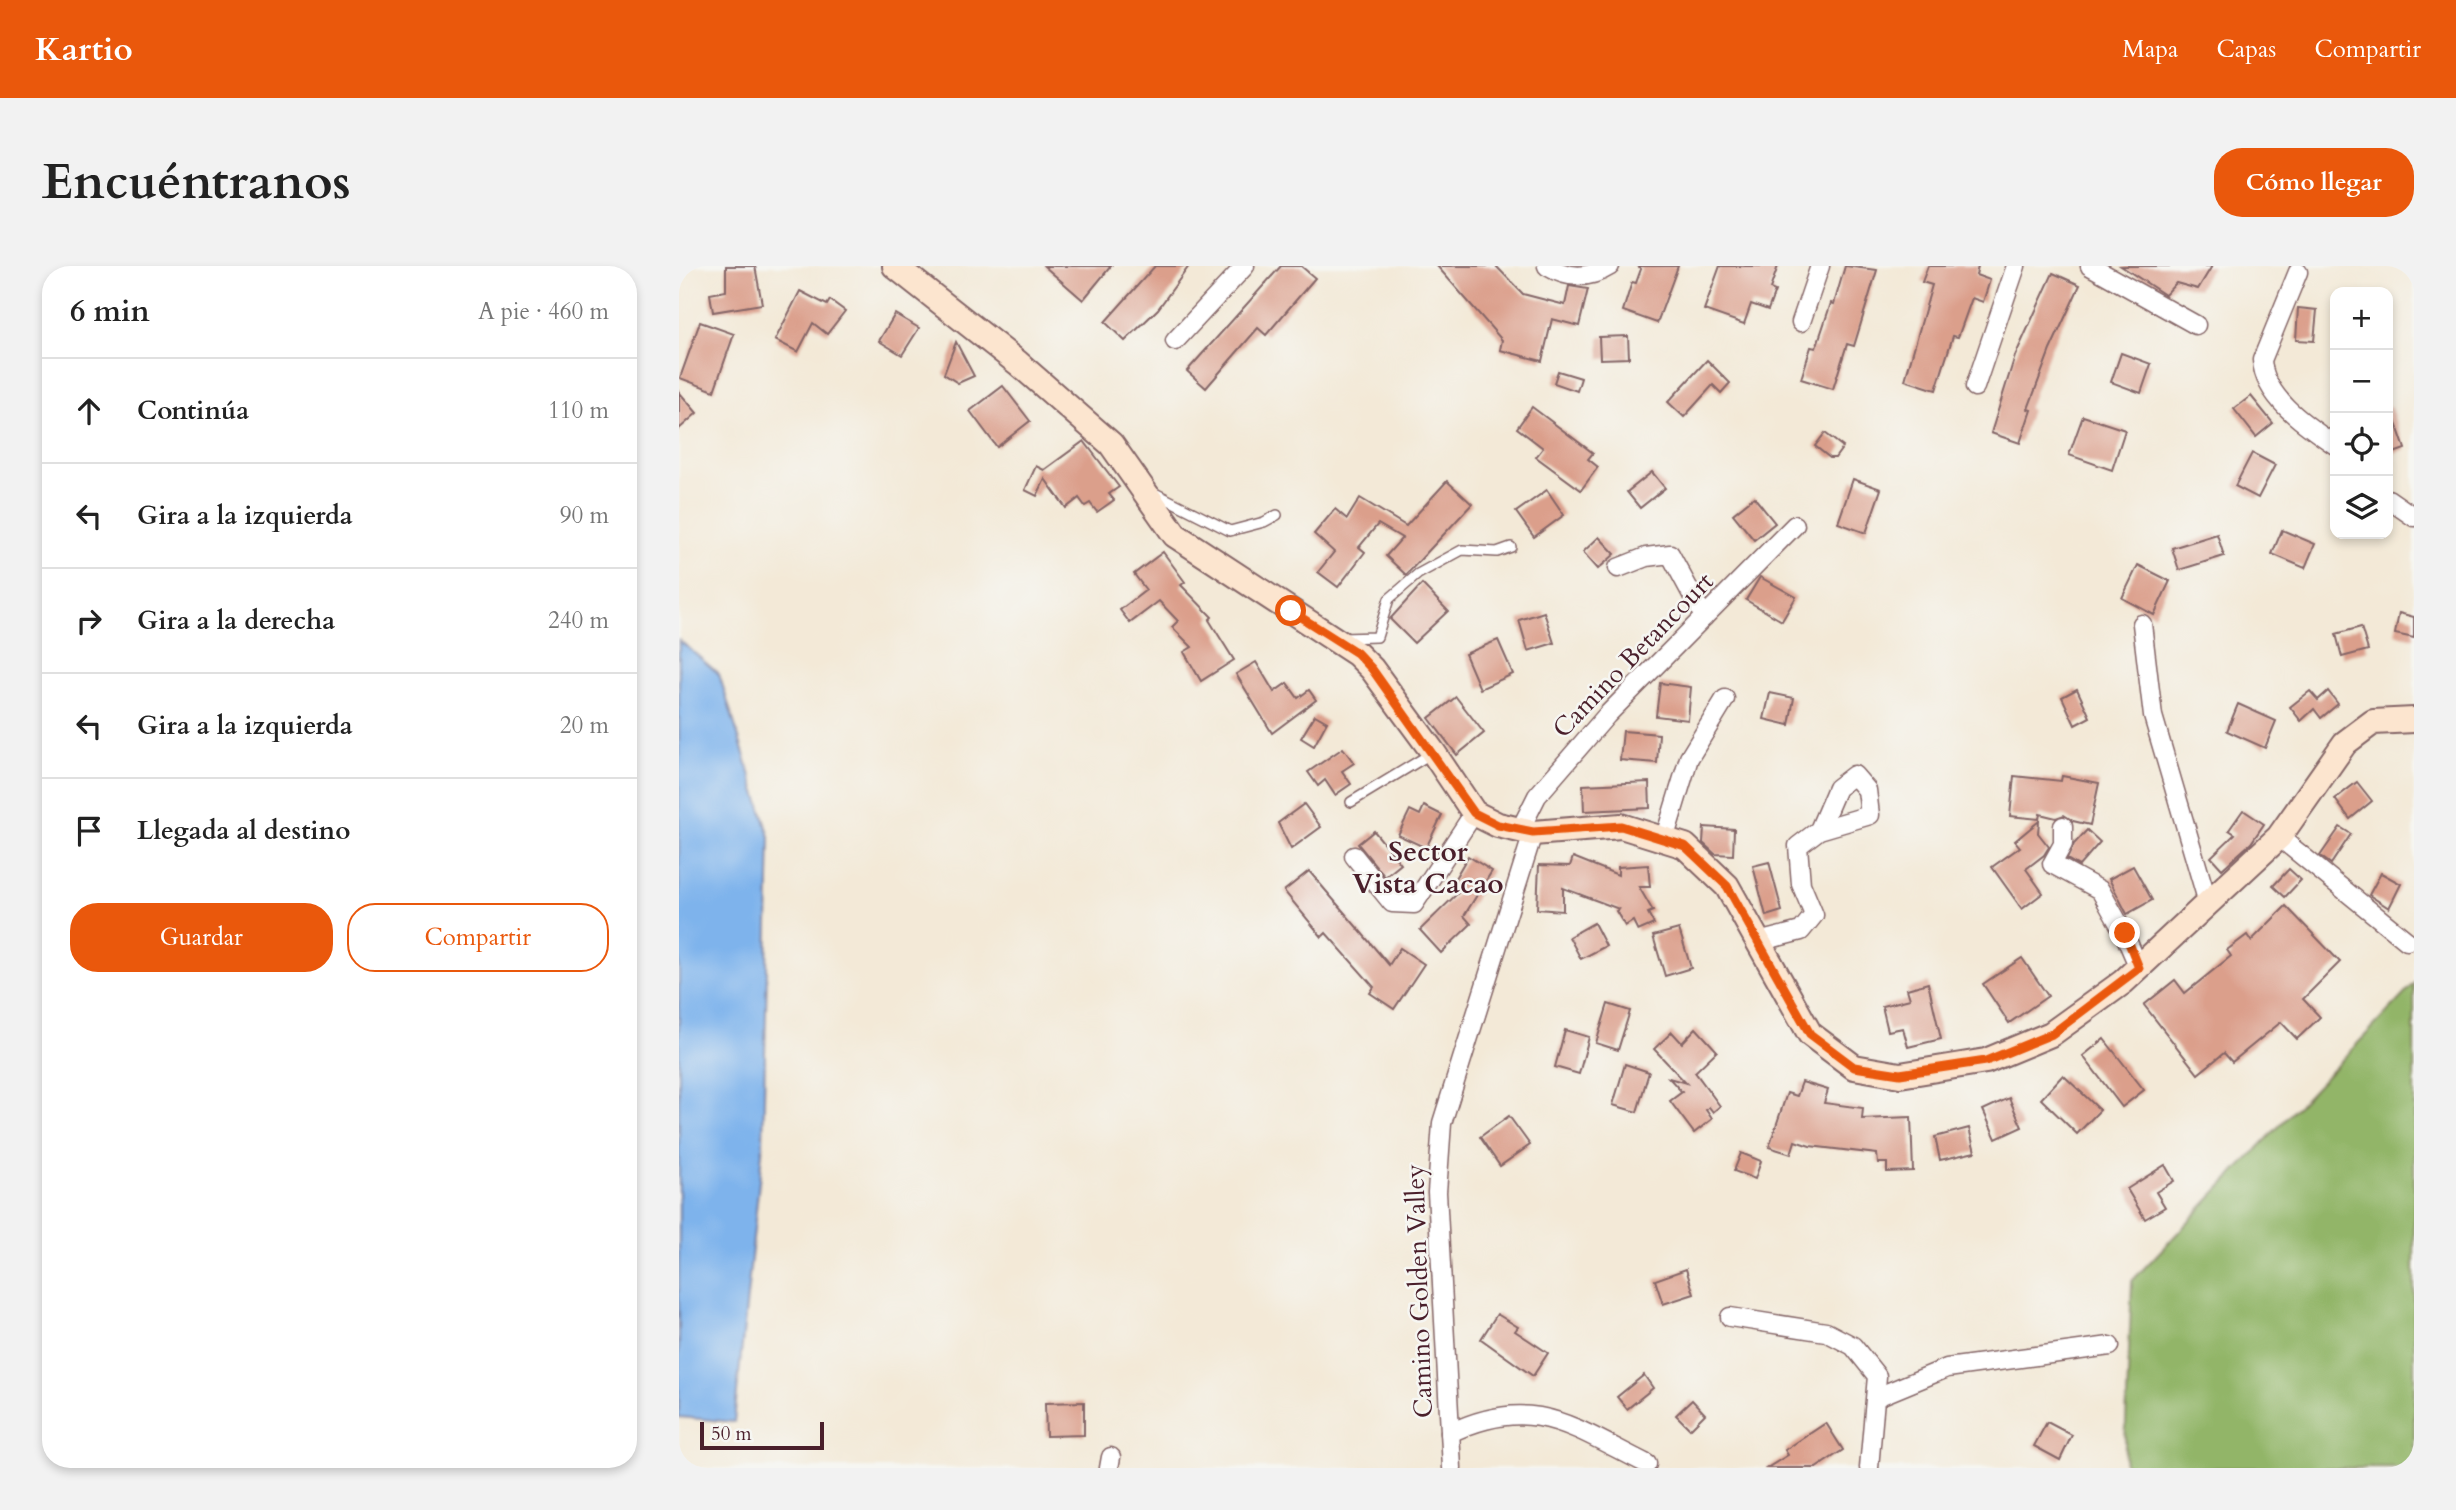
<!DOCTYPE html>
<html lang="es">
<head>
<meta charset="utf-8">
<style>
  :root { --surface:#fff; --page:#f2f2f2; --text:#222; --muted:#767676; --line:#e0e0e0; --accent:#ea580c }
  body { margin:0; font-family:Cardo,serif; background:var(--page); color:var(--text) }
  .controls { position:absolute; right:21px; top:21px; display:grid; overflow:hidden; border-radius:14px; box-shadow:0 4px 10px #0003 }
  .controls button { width:63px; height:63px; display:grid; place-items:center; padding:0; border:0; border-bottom:2px solid var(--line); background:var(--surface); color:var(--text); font:35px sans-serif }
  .scale { position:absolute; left:21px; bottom:18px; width:124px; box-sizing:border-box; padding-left:7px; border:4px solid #4a1f2b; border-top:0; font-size:19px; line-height:24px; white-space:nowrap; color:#4a1f2b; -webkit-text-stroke:5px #f6f6f2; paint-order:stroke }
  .stop { position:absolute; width:21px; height:21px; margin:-16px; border:5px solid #ea580c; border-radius:50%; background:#fff }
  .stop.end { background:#ea580c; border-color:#fff; box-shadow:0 2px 7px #0008 }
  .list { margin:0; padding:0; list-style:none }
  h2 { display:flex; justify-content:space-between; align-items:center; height:91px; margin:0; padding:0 28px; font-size:30px }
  h2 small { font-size:23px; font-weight:400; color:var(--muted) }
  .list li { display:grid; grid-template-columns:46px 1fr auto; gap:21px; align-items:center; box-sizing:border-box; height:105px; padding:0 28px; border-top:2px solid var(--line) }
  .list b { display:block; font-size:26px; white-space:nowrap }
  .list em { font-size:23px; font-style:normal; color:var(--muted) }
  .actions { display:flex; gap:14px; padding:21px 28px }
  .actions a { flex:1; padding:16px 0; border:2px solid var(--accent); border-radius:28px; text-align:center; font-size:24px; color:var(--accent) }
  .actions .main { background:var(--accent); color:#fff }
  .icon { flex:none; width:38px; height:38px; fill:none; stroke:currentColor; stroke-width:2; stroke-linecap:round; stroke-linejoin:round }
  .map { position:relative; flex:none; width:1735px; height:1202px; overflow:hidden; border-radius:28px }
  header { display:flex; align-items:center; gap:42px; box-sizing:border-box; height:98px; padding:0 35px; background:var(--accent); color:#fff }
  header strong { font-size:33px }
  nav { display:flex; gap:38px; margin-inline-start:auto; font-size:24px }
  .intro { display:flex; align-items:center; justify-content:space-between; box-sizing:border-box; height:168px; padding:0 42px }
  h1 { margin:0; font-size:49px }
  .button { padding:18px 32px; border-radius:28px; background:var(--accent); color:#fff; font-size:24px; font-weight:700 }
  main { display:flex; gap:42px; padding:0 42px }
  aside { flex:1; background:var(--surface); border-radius:28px; box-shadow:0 4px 10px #0003 }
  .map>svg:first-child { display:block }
</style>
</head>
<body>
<header>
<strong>Kartio</strong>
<nav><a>Mapa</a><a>Capas</a><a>Compartir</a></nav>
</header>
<div class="intro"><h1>Encuéntranos</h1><a class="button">Cómo llegar</a></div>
<main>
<aside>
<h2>6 min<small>A pie · 460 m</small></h2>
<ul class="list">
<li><svg class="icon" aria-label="ahead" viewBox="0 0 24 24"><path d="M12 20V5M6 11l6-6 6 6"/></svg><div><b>Continúa</b></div><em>110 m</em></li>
<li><svg class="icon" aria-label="left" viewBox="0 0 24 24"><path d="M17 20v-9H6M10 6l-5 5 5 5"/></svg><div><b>Gira a la izquierda</b></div><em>90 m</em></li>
<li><svg class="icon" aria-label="right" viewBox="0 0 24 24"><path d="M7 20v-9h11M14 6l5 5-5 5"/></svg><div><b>Gira a la derecha</b></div><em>240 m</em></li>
<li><svg class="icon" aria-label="left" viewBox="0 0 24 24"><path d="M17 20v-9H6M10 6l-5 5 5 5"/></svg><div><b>Gira a la izquierda</b></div><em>20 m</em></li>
<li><svg class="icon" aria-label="arrive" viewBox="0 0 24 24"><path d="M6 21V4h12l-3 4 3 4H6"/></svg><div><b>Llegada al destino</b></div></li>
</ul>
<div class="actions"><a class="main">Guardar</a><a>Compartir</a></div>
</aside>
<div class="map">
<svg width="1735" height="1202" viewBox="0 0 1735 1202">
  <rect width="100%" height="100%" fill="#f6f6f2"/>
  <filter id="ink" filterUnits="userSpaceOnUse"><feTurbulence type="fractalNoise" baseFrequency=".0143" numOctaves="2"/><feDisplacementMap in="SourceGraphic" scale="14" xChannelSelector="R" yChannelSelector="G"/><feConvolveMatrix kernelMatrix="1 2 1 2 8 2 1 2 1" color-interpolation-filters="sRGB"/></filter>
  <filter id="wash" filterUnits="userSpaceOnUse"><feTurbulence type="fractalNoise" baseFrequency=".00686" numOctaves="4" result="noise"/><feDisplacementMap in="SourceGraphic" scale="28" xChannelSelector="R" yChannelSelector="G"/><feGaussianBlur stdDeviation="1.57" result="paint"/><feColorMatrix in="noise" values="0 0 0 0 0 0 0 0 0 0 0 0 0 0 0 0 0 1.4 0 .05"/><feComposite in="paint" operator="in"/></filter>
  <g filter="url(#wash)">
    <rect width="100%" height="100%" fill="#f3e9d7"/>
    <polygon fill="#92b568" stroke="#6e6a4a" stroke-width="2" points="1735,718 1735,1202 1445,1202 1453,1015"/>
    <polygon fill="#7eb3ec" stroke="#64698c" stroke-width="2" points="0,374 40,408 91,571 84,877 55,1156 0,1151"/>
    <g id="blocks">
      <g fill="#db9f8b">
        <polygon points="47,0 76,0 83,38 34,46 31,28 47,25"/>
        <polygon points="365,0 432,0 404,34"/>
        <polygon points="476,0 510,0 479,43 446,75 426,56"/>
        <polygon points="602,0 622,0 636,12 587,69 579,62 527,122 508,105"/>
        <polygon points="758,0 817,0 844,28 886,39 890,20 909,23 900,60 873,53 863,95 821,84 823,74"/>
        <polygon points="959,0 999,0 978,57 944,45 953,16 957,17 962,3"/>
        <polygon points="1041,0 1099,0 1091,23 1096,25 1089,44 1072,38 1065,58 1025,44"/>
        <polygon points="1166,0 1198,4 1175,80 1168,78 1154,123 1122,113 1132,81 1137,82 1152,37 1155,38"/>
        <polygon points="1249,0 1299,0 1297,9 1311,14 1304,36 1293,32 1279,71 1274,70 1257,124 1226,114 1253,19 1243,16"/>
        <polygon points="1442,0 1533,0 1519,23 1497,17 1486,29"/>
        <polygon points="1374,7 1401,19 1371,84 1349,143 1352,144 1341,177 1312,167 1336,90"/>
        <polygon points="121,25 148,39 151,34 166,45 148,68 134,57 119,86 96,74"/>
        <polygon points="1619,42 1638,44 1635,75 1617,74"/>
        <polygon points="216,48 240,62 223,89 200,75"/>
        <polygon points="21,56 55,68 35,125 1,112"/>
        <polygon points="949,70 950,92 921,93 920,71"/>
        <polygon points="277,76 295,110 279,117 265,108"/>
        <polygon points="1442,87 1472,98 1462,127 1432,116"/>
        <polygon points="1028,94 1051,117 1042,127 1034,119 1005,151 989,136"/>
        <polygon points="879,105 902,112 898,125 875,117"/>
        <polygon points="324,120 351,155 318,181 291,145"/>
        <polygon points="0,126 18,147 0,163"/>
        <polygon points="1572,130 1594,157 1577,171 1555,143"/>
        <polygon points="1711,140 1726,183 1709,189 1709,141"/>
        <polygon points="853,141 914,187 909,193 919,201 902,224 857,191 864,182 838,162"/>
        <polygon points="1404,150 1446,164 1433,204 1390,189"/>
        <polygon points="1146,167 1164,181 1156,192 1151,192 1136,180"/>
        <polygon points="405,175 440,221 430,228 435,234 418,246 411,237 406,240 400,232 387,242 366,213 358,230 346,224 357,200 365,204"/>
        <polygon points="1573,187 1596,199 1579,232 1556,220"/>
        <polygon points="973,206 986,222 961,242 948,226"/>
        <polygon points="1174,213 1202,223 1187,267 1159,257"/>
        <polygon points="768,215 793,238 727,309 707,290 723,272 699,258 680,281 686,286 659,321 639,306 655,286 635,268 656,243 668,253 681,232 727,260"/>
        <polygon points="868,224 885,249 855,271 837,246"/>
        <polygon points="1075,231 1096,257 1075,274 1054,248"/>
        <polygon points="1603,264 1636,278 1626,302 1593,288"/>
        <polygon points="1538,268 1545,290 1500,304 1493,282"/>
        <polygon points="920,271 936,288 919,303 904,286"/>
        <polygon points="484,286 506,316 502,319 533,351 530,354 555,394 522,415 505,386 513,381 493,361 499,355 480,335 451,357 441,344 467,324 455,308"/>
        <polygon points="1459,299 1491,315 1475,349 1443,332"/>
        <polygon points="1081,311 1117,331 1103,355 1067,334"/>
        <polygon points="743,318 769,345 735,377 711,353"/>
        <polygon points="865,346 875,377 849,385 840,354"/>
        <polygon points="1720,347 1735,351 1735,372 1716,368"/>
        <polygon points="1682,361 1689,384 1663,391 1657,368"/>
        <polygon points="819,374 834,408 801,423 786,388"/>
        <polygon points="577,396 595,426 608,417 619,432 630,424 637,434 593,467 557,408"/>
        <polygon points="981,417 1012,421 1009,454 977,450"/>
        <polygon points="1398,423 1411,451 1396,459 1383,431"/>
        <polygon points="1631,425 1639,434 1649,425 1659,438 1642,452 1635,443 1622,455 1611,441"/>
        <polygon points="1091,427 1115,432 1110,459 1085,453"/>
        <polygon points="777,431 805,467 778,489 750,452"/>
        <polygon points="1559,438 1597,455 1586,482 1548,465"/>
        <polygon points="636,449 648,456 635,480 622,472"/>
        <polygon points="944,465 980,468 978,497 941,494"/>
        <polygon points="664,482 675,497 663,505 672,518 656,529 646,514 639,520 629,506"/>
        <polygon points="1335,510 1382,515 1383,510 1420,517 1411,559 1394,555 1385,549 1377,552 1361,548 1360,553 1331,550"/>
        <polygon points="970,516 971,542 905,545 904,519"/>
        <polygon points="1678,516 1693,535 1671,553 1656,533"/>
        <polygon points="625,538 642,561 612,583 599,557"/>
        <polygon points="745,540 763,549 747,582 719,569 731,544 741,549"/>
        <polygon points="1564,544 1585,558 1572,577 1543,603 1532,591 1556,568 1550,564"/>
        <polygon points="1360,555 1359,567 1370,581 1365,589 1347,603 1364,627 1343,643 1313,601 1341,581 1336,575"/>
        <polygon points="1025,561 1055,563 1054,589 1036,588 1024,577"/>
        <polygon points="1661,561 1672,568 1652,598 1641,590"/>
        <polygon points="1408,564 1421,576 1400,600 1388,593 1395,578"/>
        <polygon points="695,565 722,598 706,611 679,578"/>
        <polygon points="789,590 813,605 785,650 792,658 762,687 741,664 781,625 772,619"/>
        <polygon points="894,591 939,609 939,601 969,599 971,621 960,621 974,645 969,647 975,658 959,665 954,655 946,660 937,645 940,643 884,622 884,645 858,643 860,599 891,600"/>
        <polygon points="1090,596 1103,645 1087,650 1074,600"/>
        <polygon points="1454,600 1473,634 1448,648 1430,613"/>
        <polygon points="1610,603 1622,614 1606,631 1594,620"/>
        <polygon points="630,605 710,699 721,682 745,698 715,743 691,727 695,721 647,667 643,671 605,625"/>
        <polygon points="1702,607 1722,618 1710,642 1690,629"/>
        <polygon points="1607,640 1661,696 1624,733 1641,751 1618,773 1602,756 1553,796 1545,787 1519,808 1465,739 1496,714 1506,727 1552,690 1548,684 1568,669 1572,675"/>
        <polygon points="915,657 927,680 902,693 890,671"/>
        <polygon points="1000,663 1012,702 986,710 974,670"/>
        <polygon points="1343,692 1369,730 1330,757 1304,718"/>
        <polygon points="1249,717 1262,773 1229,781 1224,762 1209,765 1203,740 1231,733 1228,723"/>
        <polygon points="929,738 951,745 939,784 917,777"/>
        <polygon points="1017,762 1038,785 1016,806 1041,840 1034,846 1030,841 1027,844 1033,853 1015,867 991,835 1003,826 990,812 1007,817 975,783 993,766 1003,777"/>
        <polygon points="886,764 910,771 900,808 876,801"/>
        <polygon points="1425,773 1465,824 1443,841 1404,790"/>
        <polygon points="946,798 970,806 958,846 934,839"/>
        <polygon points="1384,809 1421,844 1398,868 1362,833"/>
        <polygon points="1123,816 1149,824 1145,837 1184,842 1183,853 1232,851 1234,905 1208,906 1208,897 1199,897 1198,888 1131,880 1116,875 1112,888 1090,881 1108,827 1118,830"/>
        <polygon points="1330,832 1343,861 1317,873 1304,844"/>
        <polygon points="830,850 851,879 821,900 801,871"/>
        <polygon points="1290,862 1296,886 1261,894 1256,871"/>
        <polygon points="1062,887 1082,895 1076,913 1055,905"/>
        <polygon points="1486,899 1495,915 1477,926 1486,941 1466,953 1448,923"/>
        <polygon points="1007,1003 1015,1028 984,1038 976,1014"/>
        <polygon points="818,1048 839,1061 836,1065 869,1087 854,1110 802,1073"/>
        <polygon points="965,1109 974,1122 948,1143 938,1131"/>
        <polygon points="1013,1134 1026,1148 1011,1163 997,1149"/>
        <polygon points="405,1136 405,1169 367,1170 366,1137"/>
        <polygon points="1368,1156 1393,1169 1381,1194 1355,1180"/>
        <polygon points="1147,1157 1164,1184 1137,1202 1088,1202 1109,1189 1106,1184"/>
      </g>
    </g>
  </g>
  <g filter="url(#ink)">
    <use href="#blocks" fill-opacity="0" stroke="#856667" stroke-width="2"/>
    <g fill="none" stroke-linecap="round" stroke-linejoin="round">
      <defs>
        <g id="lane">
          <polyline points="474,226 551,265 585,256 598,249"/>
          <polyline points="663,372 698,371 710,333 739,308 783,284 818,286 832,281"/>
          <polyline points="672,536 753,487"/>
        </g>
        <g id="street">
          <path d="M 868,0 C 889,13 910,13 931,0"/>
          <polyline points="1411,0 1517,59"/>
          <path d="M 1619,6 L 1583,94 C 1585,132 1628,160 1656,179"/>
          <polyline points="1122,56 1141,0"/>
          <polyline points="496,75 566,0"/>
          <polyline points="1296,121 1337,0"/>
          <polyline points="1709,233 1735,251"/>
          <polyline points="939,302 967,291 991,288 1025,351"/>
          <polyline points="1463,358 1474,450 1529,637"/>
          <polyline points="1384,560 1384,578 1373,598 1421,624 1445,667 1460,702"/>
          <polyline points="841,564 858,530 928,449 1116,259"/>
          <polyline points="1600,571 1728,675"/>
          <polyline points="985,574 1010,492 1046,433"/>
          <polyline points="675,590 713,637 735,638 795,547"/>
          <polyline points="1079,676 1122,665 1135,649 1122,618 1119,580 1140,564 1191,549 1188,524 1175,509 1158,522 1140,564"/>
          <polyline points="1051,1051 1147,1066 1174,1080 1198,1110 1190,1202"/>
          <polyline points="1198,1131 1268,1102 1431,1080"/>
          <path d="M 771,1167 C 854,1127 893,1161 968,1198"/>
          <polyline points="430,1202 432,1191"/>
          <polyline points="773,1202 758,926 763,857 854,567"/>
        </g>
        <polyline id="secondary" points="216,0 339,97 432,178 496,269 678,388 693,403 754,486 795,547 819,559 854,567 942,560 1006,580 1048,620 1131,768 1175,801 1221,809 1307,795 1372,768 1444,716 1600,571 1666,477 1694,456 1735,454"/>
      </defs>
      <use href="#lane" stroke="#856667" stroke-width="12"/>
      <use href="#street" stroke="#856667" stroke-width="21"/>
      <use href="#secondary" stroke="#856667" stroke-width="28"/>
      <use href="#lane" stroke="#fff" stroke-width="9"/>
      <use href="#street" stroke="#fff" stroke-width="18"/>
      <use href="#secondary" stroke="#fce5cf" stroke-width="24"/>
    </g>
  </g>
  <g fill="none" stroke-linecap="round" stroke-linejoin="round" filter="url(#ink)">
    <polyline stroke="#ea580c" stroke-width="9" points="612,345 678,387 693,403 795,547 819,559 854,566 942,560 1006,580 1048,620 1131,768 1175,801 1221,808 1307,795 1373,768 1460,702 1446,667"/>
  </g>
  <g text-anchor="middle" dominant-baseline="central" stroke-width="5" stroke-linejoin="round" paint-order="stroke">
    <g font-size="26" fill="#4a1f2b" stroke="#f6f6f2">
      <text transform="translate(954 389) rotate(-46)">Camino Betancourt</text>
      <text transform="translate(740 1025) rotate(-92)">Camino Golden Valley</text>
    </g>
    <g font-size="28" font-weight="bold" fill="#4a1f2b" stroke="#f6f6f2">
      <text x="749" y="586">Sector<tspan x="749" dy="32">Vista Cacao</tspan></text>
    </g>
  </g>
</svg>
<div class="controls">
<button>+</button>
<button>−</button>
<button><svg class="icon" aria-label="locate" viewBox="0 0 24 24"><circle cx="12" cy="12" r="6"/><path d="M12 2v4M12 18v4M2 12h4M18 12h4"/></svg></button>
<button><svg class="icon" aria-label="layers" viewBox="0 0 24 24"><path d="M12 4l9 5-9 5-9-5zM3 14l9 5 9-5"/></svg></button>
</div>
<div class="scale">50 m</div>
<div class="stop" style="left:612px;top:345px"></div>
<div class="stop end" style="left:1446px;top:667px"></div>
</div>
</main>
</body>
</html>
